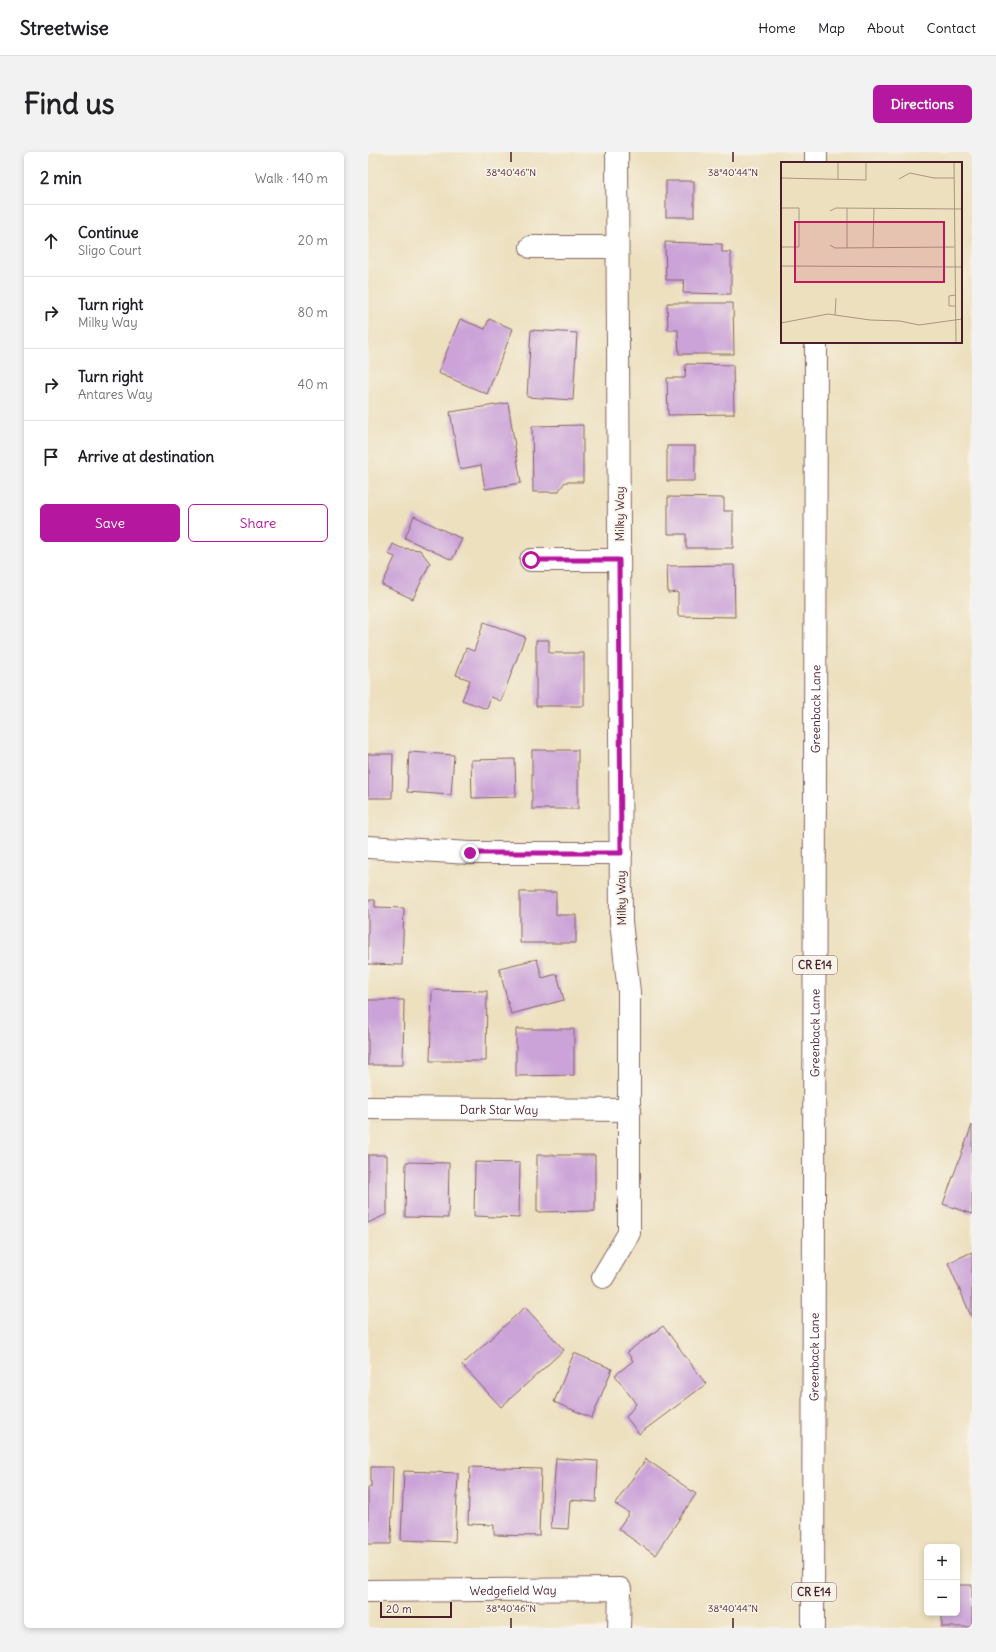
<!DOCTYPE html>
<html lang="en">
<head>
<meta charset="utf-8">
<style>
  :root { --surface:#fff; --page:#f2f2f2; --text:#202124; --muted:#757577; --line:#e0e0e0; --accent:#b5179e }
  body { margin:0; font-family:Delius,sans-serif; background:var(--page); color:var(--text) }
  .controls { position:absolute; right:12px; bottom:12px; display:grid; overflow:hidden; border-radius:6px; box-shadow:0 2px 6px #0003 }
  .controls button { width:36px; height:36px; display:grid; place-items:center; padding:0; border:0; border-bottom:1px solid var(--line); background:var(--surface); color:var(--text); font:20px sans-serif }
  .scale { position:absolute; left:12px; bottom:10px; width:72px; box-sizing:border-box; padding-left:4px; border:2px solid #4a1f2b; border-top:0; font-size:11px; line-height:14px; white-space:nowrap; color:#4a1f2b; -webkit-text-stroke:3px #f7f3e8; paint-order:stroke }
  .stop { position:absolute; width:12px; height:12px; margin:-9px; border:3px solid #b5179e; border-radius:50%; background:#fff }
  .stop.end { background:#b5179e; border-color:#fff; box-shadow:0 1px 4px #0008 }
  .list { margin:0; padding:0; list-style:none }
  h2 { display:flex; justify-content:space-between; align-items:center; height:52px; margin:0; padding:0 16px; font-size:17px }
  h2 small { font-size:13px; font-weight:400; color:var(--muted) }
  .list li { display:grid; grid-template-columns:26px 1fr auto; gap:12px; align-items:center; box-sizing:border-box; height:72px; padding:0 16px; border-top:1px solid var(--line) }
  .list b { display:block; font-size:15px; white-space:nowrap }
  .list p { margin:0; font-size:13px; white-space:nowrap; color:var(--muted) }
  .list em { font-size:13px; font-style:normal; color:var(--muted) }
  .actions { display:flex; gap:8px; padding:12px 16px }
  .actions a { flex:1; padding:9px 0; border:1px solid var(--accent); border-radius:6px; text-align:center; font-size:14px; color:var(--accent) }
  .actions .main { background:var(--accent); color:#fff }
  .icon { flex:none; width:22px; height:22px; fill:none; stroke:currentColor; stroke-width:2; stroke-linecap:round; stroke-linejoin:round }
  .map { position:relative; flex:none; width:604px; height:1476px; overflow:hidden; border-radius:6px }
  header { display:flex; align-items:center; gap:24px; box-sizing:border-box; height:56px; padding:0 20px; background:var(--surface); border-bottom:1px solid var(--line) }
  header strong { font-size:19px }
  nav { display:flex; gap:22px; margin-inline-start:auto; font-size:14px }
  .intro { display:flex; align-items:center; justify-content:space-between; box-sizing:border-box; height:96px; padding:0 24px }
  h1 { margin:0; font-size:28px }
  .button { padding:10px 18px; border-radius:6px; background:var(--accent); color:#fff; font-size:14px; font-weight:700 }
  main { display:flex; gap:24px; padding:0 24px }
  aside { flex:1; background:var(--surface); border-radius:6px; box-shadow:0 2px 6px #0003 }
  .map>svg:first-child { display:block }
</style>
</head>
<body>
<header>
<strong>Streetwise</strong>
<nav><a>Home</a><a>Map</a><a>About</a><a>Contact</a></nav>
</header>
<div class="intro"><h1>Find us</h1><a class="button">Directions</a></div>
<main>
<aside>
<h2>2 min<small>Walk · 140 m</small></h2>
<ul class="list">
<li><svg class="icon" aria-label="ahead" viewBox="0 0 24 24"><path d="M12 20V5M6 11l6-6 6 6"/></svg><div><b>Continue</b><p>Sligo Court</p></div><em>20 m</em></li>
<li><svg class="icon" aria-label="right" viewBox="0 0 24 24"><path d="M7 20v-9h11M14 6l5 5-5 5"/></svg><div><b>Turn right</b><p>Milky Way</p></div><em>80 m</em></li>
<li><svg class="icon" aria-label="right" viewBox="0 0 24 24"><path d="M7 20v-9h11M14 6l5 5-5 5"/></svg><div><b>Turn right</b><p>Antares Way</p></div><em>40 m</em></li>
<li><svg class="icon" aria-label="arrive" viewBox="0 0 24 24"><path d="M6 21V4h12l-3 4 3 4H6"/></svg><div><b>Arrive at destination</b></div></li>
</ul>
<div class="actions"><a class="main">Save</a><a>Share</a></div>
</aside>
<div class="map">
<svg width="604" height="1476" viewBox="0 0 604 1476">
  <rect width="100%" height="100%" fill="#f7f3e8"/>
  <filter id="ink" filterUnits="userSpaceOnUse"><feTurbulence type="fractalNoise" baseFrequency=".025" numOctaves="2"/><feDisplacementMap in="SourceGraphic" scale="8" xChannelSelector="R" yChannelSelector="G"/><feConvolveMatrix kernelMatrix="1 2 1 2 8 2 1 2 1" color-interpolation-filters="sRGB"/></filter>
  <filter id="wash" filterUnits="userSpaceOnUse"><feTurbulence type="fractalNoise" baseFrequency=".012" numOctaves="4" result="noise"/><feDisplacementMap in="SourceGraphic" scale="16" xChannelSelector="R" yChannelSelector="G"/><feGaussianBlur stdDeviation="0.9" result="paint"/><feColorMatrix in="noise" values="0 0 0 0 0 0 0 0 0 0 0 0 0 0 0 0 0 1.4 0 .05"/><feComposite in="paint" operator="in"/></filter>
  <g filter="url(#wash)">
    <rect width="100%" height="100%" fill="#ede0bf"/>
    <g id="blocks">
      <g fill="#cba3d8">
        <rect x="298" y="29" width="28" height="36"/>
        <polygon points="297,90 354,92 354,100 362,100 363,105 363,142 315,141 316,128 298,128"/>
        <polygon points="299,151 365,151 366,202 311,202 310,178 300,178"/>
        <polygon points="92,167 117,177 121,167 145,177 119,242 70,221"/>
        <polygon points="163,178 209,181 205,248 159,245"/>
        <polygon points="318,212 365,213 366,262 300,263 299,226 317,226"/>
        <polygon points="140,251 153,331 117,337 113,313 92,317 82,260"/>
        <polygon points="215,273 215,330 197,330 190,340 165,340 164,274"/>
        <rect x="299" y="294" width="28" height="35"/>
        <polygon points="300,345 356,346 356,359 365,359 365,396 318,396 318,382 300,382"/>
        <polygon points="46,364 94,387 84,408 37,386"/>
        <polygon points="25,392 33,396 52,398 62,411 45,447 14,433 27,405 20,402"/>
        <polygon points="366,413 367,465 310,464 310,440 300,441 299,414"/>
        <polygon points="116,470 157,485 133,549 123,545 119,557 94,548 102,528 88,523 98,496 106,499"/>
        <polygon points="168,488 181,488 181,501 216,501 216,554 168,554"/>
        <rect x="164" y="598" width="46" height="59"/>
        <polygon points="41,600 86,603 83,643 39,640"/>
        <polygon points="0,602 25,602 24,646 0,646"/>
        <polygon points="147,607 148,645 104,646 103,608"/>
        <polygon points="152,740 188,740 188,763 208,763 208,791 152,791"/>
        <polygon points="0,748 7,748 7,755 36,756 34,813 0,812"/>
        <polygon points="169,807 174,826 189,822 196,848 143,862 131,816"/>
        <polygon points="64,838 119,839 118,909 62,909"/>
        <polygon points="0,848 36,848 35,913 0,913"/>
        <polygon points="148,877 206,877 206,923 148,924"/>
        <polygon points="604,973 604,1062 575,1052"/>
        <polygon points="0,1003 19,1003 19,1062 0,1071"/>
        <polygon points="169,1003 227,1003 227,1059 169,1060"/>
        <polygon points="38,1010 81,1011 80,1066 37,1065"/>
        <polygon points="107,1010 152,1011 151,1066 106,1064"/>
        <polygon points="604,1100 604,1166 580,1111"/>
        <polygon points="157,1155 196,1198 133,1255 94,1213"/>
        <polygon points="295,1174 338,1232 271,1282 258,1265 268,1252 247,1223 265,1209 259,1200"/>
        <polygon points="206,1201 244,1217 224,1266 186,1250"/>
        <polygon points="188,1306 230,1309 228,1350 202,1348 200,1377 183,1376"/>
        <polygon points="278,1307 328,1342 287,1403 250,1377 261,1361 247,1352"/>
        <polygon points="3,1315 25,1315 23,1392 0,1392 0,1335 3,1335"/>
        <polygon points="102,1315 173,1317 171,1384 126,1383 126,1373 100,1372"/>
        <polygon points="36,1319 90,1321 87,1390 33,1388"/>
        <polygon points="589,1433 604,1433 604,1475 574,1475 574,1461 589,1461"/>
      </g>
    </g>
  </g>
  <g filter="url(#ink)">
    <use href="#blocks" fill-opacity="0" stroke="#83635f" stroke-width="1"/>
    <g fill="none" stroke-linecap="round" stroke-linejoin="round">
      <defs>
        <g id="minor">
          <polyline points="163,95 249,95"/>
          <polyline points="163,408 251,408"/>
          <polyline points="0,695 102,701 253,701"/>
          <path id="s1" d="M 0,956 L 262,958"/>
          <polyline points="235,1125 261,1081 261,840 253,770 249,0"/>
          <path id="s2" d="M 0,1439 L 252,1437 L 251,1476"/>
        </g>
        <g id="major">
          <polyline points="448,11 448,0"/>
          <path id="s3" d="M 445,1476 L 448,190"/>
        </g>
      </defs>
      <use href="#minor" stroke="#83635f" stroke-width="24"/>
      <use href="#major" stroke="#83635f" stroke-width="24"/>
      <use href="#minor" stroke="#fff" stroke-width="22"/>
      <use href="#major" stroke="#fff" stroke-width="22"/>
    </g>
  </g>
  <g fill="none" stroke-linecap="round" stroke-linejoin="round" filter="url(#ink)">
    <polyline stroke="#b5179e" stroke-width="5" points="102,701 253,701 251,408 163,408"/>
  </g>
  <path fill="none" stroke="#4a1f2b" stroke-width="1.5" d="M 143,0 L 143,10M 365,0 L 365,10M 143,1466 L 143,1476M 365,1466 L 365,1476"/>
  <g text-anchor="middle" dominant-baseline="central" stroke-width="3.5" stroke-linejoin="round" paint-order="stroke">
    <g fill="#f7f3e8" stroke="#7e5f64" stroke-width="1">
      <rect x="425" y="804" width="44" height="18" rx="3"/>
      <rect x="424" y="1431" width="44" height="18" rx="3"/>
    </g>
    <g font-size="11" font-weight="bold" fill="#4a1f2b">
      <text x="447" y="813">CR E14</text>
      <text x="446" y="1440">CR E14</text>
    </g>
    <g font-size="12" fill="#4a1f2b" stroke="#f7f3e8">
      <text transform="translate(251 362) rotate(-90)">Milky Way</text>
      <text stroke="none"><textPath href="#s3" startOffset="919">Greenback Lane</textPath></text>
      <text transform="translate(253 746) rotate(-91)">Milky Way</text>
      <text stroke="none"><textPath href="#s3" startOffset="595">Greenback Lane</textPath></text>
      <text stroke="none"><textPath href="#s1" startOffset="131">Dark Star Way</textPath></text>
      <text stroke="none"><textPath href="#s3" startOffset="271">Greenback Lane</textPath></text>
      <text stroke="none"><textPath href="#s2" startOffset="145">Wedgefield Way</textPath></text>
    </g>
  </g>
  <g transform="translate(413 10)">
    <rect width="181" height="181" fill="#ede0bf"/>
    <path fill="none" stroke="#ac9384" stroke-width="1" d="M 57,0 L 57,18M 173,0 L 175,181M 0,16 L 85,18 L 85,0M 118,17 L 129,11 L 153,16 L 173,16M 0,46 L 18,46 L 18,85 L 0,85M 49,49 L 55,46 L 181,47M 49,83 L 54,86 L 173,85M 92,85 L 93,46M 66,86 L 66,46M 0,104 L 181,105M 174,144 L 168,144 L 168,134 L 174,133M 54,153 L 55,136M 0,161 L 47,152 L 89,158 L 119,159 L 138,163 L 181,157"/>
    <path fill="#c2185b" fill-opacity="0.15" stroke="#c2185b" stroke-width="2" d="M 14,60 L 163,60 L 163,120 L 14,120 Z"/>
    <rect width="181" height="181" fill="none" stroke="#4a1f2b" stroke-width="2"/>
  </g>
  <g font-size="10" text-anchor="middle" fill="#4a1f2b" stroke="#f7f3e8" stroke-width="3.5" stroke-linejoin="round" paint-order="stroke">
    <text x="143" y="24">38°40'46"N</text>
    <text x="365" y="24">38°40'44"N</text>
    <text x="143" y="1460">38°40'46"N</text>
    <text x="365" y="1460">38°40'44"N</text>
  </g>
</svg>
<div class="controls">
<button>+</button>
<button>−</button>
</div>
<div class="scale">20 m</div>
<div class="stop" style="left:163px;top:408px"></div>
<div class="stop end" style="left:102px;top:701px"></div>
</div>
</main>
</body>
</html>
